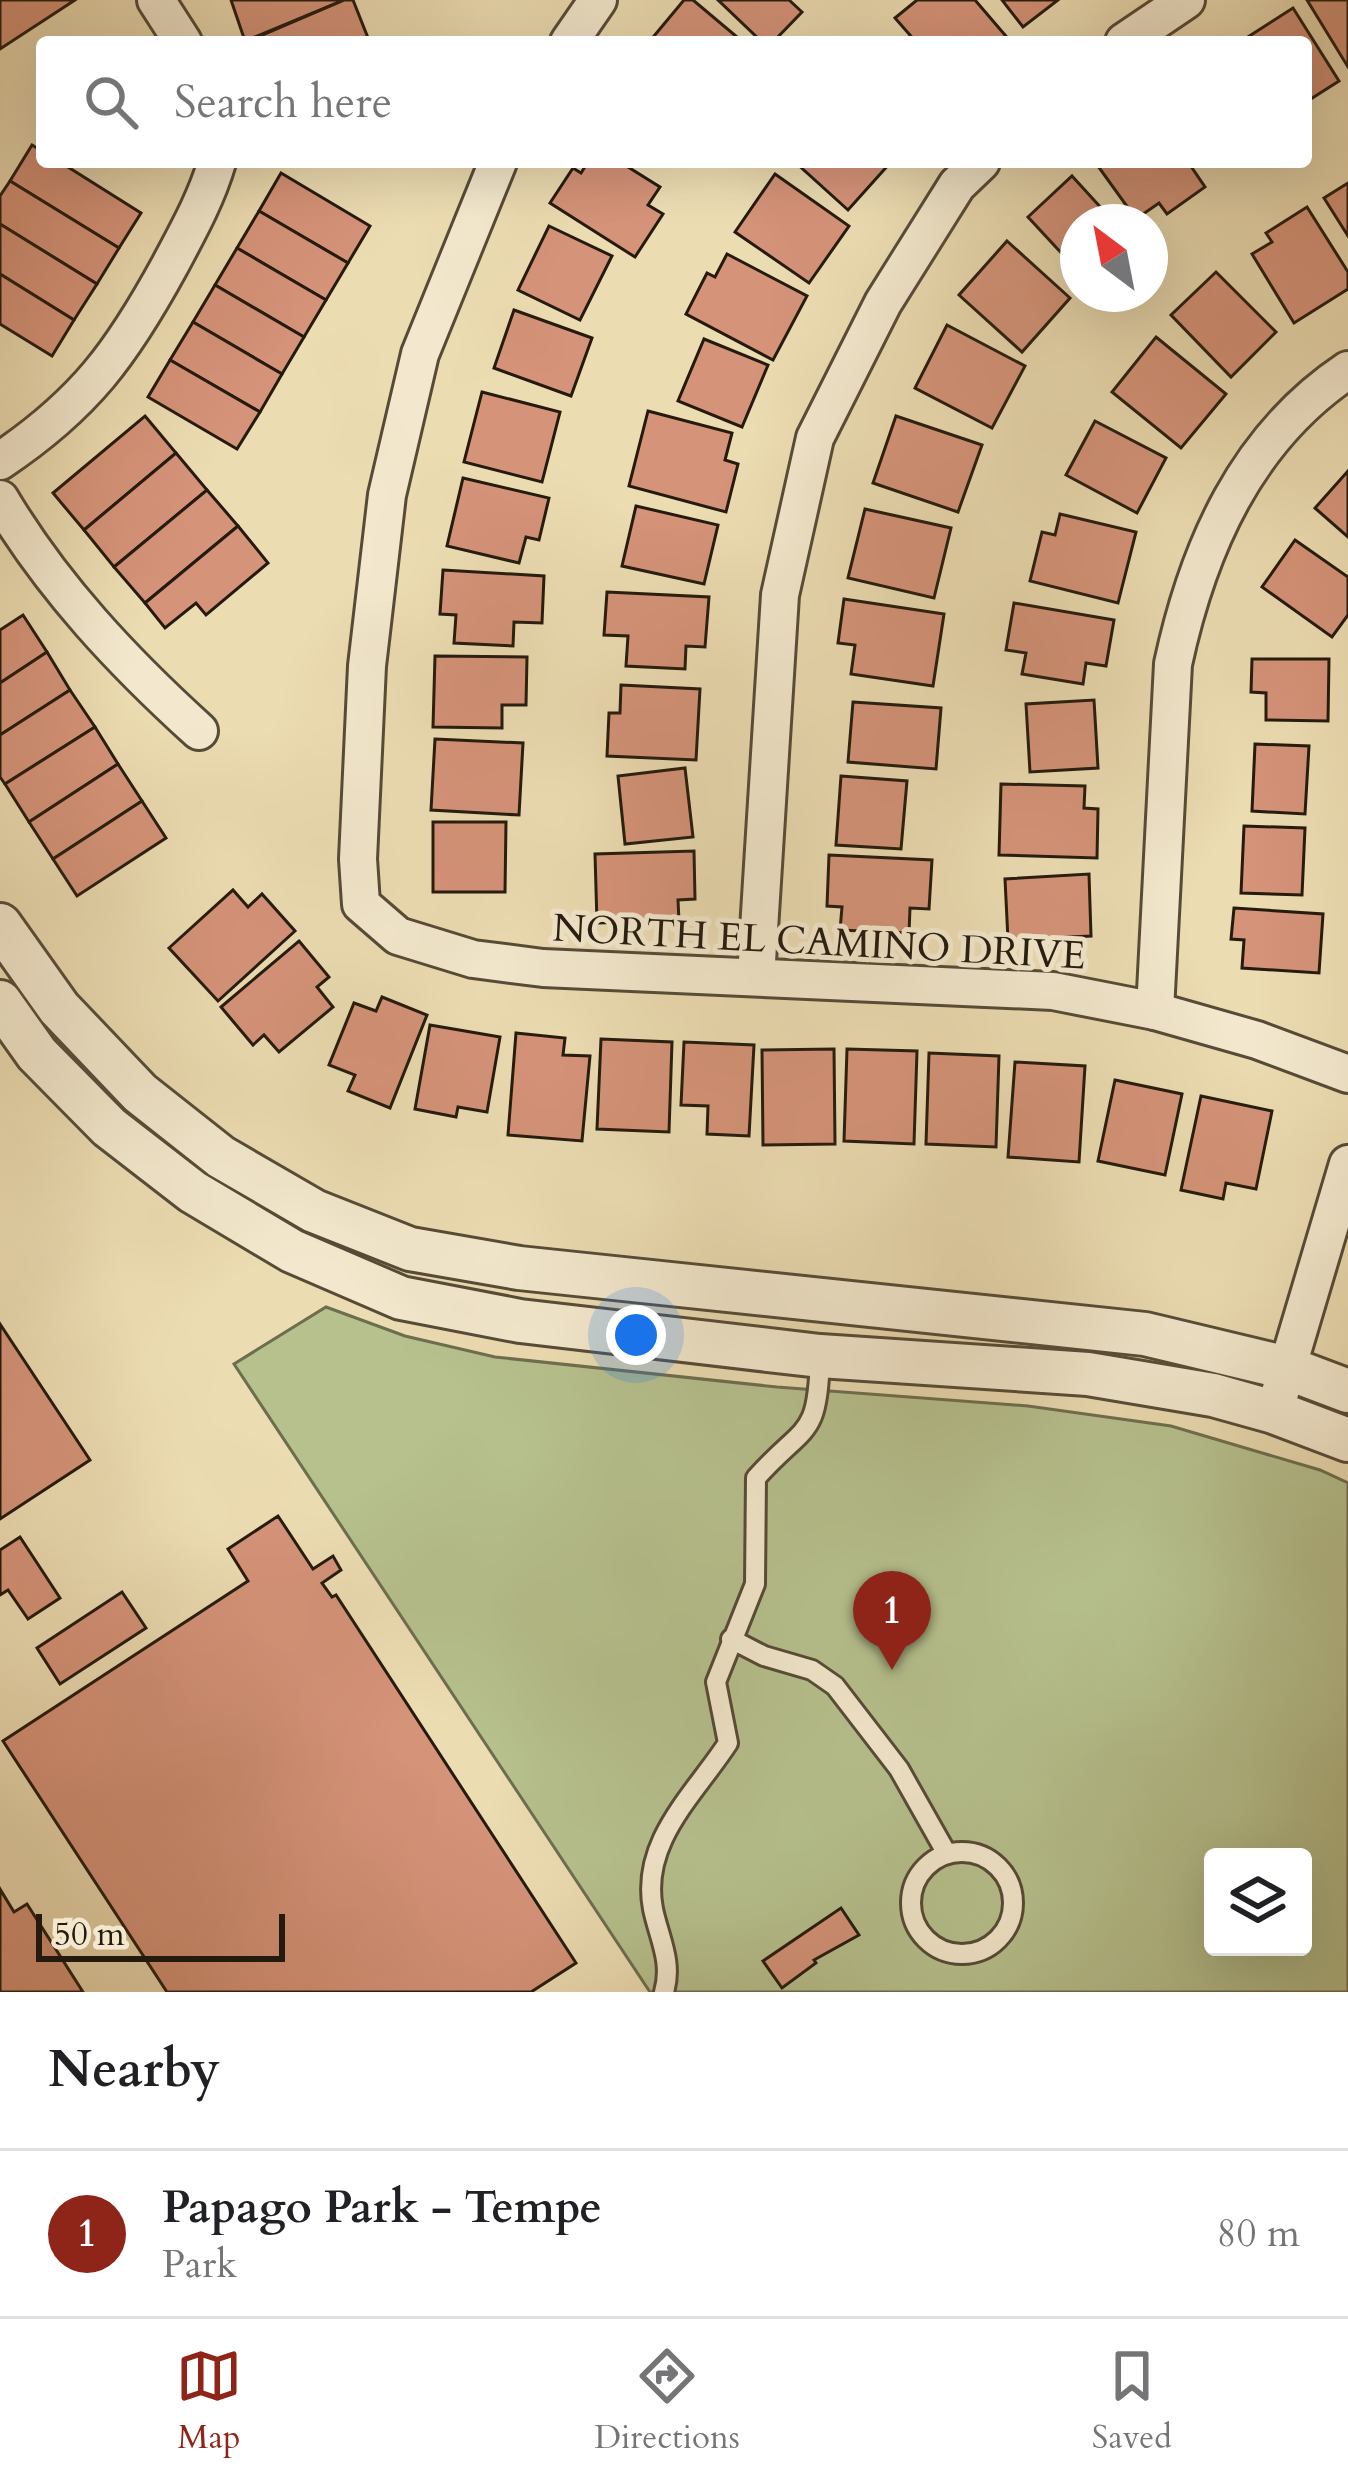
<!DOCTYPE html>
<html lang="en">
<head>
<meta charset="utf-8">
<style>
  :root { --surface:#fff; --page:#f6f6f6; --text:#202124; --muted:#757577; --line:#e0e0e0; --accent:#8f2418 }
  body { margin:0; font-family:Cardo,serif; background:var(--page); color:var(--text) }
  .controls { position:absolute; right:36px; bottom:36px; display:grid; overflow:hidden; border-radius:12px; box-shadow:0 12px 48px #0002 }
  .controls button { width:108px; height:108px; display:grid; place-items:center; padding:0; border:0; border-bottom:3px solid var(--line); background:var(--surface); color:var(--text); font:60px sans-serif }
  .compass { position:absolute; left:1060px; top:204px; width:108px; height:108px; border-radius:50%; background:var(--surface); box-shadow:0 12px 48px #0002; rotate:328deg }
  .scale { position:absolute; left:36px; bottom:30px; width:249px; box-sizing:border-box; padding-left:12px; border:6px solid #241b0e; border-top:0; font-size:33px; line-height:42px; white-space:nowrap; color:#241b0e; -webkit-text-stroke:9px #f3e8cd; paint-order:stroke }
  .you { position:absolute; left:636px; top:1335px; width:42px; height:42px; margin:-30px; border:9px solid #fff; border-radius:50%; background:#1a73e8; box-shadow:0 0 0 18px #1a73e833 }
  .badge { display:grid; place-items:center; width:78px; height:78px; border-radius:50%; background:var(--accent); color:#fff; font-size:39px; font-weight:700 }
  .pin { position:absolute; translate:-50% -99px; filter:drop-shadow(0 3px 6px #0008) }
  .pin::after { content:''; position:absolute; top:63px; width:42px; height:36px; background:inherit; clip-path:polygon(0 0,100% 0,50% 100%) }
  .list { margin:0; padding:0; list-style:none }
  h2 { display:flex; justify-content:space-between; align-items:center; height:156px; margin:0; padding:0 48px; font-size:51px }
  h2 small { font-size:39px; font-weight:400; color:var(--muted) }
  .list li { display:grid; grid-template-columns:78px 1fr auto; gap:36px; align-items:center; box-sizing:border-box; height:168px; padding:0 48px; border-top:3px solid var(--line) }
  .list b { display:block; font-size:45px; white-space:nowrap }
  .list p { margin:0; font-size:39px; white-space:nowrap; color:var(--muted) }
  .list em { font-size:39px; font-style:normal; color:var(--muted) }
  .icon { flex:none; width:66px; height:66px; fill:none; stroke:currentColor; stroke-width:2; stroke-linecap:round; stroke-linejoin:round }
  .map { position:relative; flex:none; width:1348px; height:1992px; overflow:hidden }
  .search { position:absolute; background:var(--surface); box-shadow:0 12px 48px #0002; left:36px; right:36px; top:36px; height:132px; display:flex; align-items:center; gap:30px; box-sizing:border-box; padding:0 42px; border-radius:12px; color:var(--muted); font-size:45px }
  .sheet { height:324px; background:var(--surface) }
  nav { display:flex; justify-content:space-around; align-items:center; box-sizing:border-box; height:168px; border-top:3px solid var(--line); background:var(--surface); font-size:33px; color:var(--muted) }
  nav a { display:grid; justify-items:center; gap:6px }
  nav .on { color:var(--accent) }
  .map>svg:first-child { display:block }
</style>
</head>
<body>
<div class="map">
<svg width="1348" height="1992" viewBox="0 0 1348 1992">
  <rect width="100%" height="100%" fill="#ecdcb2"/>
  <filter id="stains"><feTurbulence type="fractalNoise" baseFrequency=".00167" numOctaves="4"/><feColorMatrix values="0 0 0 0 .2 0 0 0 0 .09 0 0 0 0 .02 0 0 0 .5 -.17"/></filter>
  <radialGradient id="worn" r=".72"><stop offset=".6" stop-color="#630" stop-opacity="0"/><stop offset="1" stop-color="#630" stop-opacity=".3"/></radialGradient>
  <path fill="#b6c18e" stroke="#6d6e4e" stroke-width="3" fill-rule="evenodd" d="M 326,1307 L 405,1336 L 495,1357 L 777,1387 L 1028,1406 L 1171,1426 L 1320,1470 L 1348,1483 L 1348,1992 L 650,1992 L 234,1364 ZM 1213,1857 L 1303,1857 L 1303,1947 L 1213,1947 Z"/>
  <g fill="#d59379" stroke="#241b0e" stroke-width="3">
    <polygon points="0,0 75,0 0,49"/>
    <polygon points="231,0 344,0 245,41"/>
    <polygon points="344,0 353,0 368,38 358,42 246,42"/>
    <polygon points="684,0 693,0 743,42 649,42"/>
    <polygon points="718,0 789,0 802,12 773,42 762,42"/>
    <polygon points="917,0 975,0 1011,42 916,42 895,18"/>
    <polygon points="1002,0 1058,0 1023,27"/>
    <polygon points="1307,0 1348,0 1348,67"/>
    <polygon points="1293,8 1339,81 1306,102 1306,42 1240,42"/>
    <polygon points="32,145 42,151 42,162 60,162 141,213 119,248 10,181"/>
    <polygon points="588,162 620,162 660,187 648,205 663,214 635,257 550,203 573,168 581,173"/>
    <polygon points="795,162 891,162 848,210"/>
    <polygon points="1095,162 1188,162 1205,187 1167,214 1159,203 1136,219"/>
    <polygon points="281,173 370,226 348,263 259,211"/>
    <polygon points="775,174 849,226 809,283 735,232"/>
    <polygon points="1072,176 1114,222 1078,222 1078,271 1028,217"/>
    <polygon points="10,181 119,248 97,284 0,224 0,196"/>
    <polygon points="1348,183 1348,236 1324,198"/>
    <polygon points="1307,207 1348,272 1348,289 1294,323 1252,254 1272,242 1266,233"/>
    <polygon points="259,211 348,263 326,300 237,248"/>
    <polygon points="0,224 97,284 74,320 0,274"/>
    <polygon points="549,226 612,256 580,320 518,290"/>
    <polygon points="1007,241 1070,298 1022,352 959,295"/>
    <polygon points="237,248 326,300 304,337 215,285"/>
    <polygon points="727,254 807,296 773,360 686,314 707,273 715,277"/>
    <polygon points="1216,272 1276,332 1231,377 1171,315"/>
    <polygon points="0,274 74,320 52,356 0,324"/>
    <polygon points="215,285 304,337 282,374 193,322"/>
    <polygon points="514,310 592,338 571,396 494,368"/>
    <polygon points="193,322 282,374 260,412 170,360"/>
    <polygon points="947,325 1025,366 992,428 915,388"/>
    <polygon points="1156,337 1226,394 1181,448 1112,392"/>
    <polygon points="704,339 768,365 742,427 678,401"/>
    <polygon points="170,360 260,412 237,449 148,397"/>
    <polygon points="482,392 560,412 542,482 464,462"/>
    <polygon points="648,411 732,433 725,460 738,464 726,512 629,486"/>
    <polygon points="145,416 176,453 84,530 53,493"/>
    <polygon points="896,416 982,445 958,512 873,483"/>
    <polygon points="1095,421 1166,458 1137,513 1066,475"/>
    <polygon points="176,453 207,490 114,567 84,530"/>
    <polygon points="1348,471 1348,537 1315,508"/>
    <polygon points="463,478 549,498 539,540 526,537 519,563 447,546"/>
    <polygon points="207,490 238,526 145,603 114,567"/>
    <polygon points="636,506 718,525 704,584 622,566"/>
    <polygon points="865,509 951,528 934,598 848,578"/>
    <polygon points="1060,514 1136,532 1118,603 1030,581 1042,532 1055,535"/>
    <polygon points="238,526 268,563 206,615 196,603 165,628 145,603"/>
    <polygon points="1295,540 1348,577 1348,615 1332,637 1262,587"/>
    <polygon points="443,570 544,576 542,623 514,622 513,646 454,643 456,615 440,614"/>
    <polygon points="607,592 709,597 705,647 686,646 685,669 626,666 628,636 604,635"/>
    <polygon points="844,599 944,614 933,686 851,674 855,645 838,643"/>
    <polygon points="1014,603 1114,620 1106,666 1086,663 1083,684 1022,674 1026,653 1006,650"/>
    <polygon points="23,615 47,652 0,683 0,630"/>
    <polygon points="47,652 70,690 0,735 0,683"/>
    <polygon points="435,656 527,657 526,705 502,705 502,728 433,727"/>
    <polygon points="1252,659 1329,659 1328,721 1266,720 1266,693 1251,692"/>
    <polygon points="621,685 700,689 696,760 607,756 609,713 620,713"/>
    <polygon points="70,690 95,727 5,784 0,777 0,735"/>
    <polygon points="1094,700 1098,768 1030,772 1026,704"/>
    <polygon points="853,702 941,708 936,769 848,762"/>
    <polygon points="95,727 118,764 29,822 5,784"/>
    <polygon points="435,739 523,743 519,815 431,810"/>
    <polygon points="1255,744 1309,746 1305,814 1252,811"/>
    <polygon points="118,764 142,801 53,859 29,822"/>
    <polygon points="685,768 693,837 625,844 618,776"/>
    <polygon points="841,776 907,781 901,849 836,845"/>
    <polygon points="1001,784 1085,786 1084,808 1098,809 1097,858 999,855"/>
    <polygon points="142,801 166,838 77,896 53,859"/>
    <polygon points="433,822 506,822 505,892 433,892"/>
    <polygon points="1244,826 1305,828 1302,895 1241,893"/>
    <polygon points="694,851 695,899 678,900 679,921 597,923 595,854"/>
    <polygon points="829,855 932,860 929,909 910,908 909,933 840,930 842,907 827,906"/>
    <polygon points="1089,874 1091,936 1008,940 1005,879"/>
    <polygon points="233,890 248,907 262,894 295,931 218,1001 169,948"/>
    <polygon points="1234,908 1323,914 1319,973 1242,968 1244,940 1231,939"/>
    <polygon points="299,941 329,977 317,987 333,1007 279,1052 264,1035 253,1045 221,1007"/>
    <polygon points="382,997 427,1015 390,1108 348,1091 355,1075 329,1065 354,1003 376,1011"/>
    <polygon points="430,1025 500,1037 487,1112 458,1107 456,1117 415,1109"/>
    <polygon points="516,1033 565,1038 563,1055 590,1056 582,1141 508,1135"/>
    <polygon points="601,1039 672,1042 669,1132 597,1129"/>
    <polygon points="684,1042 754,1045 749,1136 707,1134 708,1106 681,1105"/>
    <polygon points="834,1049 835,1144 763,1145 762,1050"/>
    <polygon points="847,1049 917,1051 914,1144 844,1141"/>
    <polygon points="929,1053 999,1056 996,1147 926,1144"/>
    <polygon points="1015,1062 1085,1066 1079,1162 1008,1157"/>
    <polygon points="1115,1080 1182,1094 1165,1175 1098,1161"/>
    <polygon points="1201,1096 1272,1111 1256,1189 1226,1183 1223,1199 1181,1190"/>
    <polygon points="0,1324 90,1460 0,1519"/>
    <polygon points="278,1516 313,1569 333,1556 341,1570 322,1583 332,1597 336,1595 576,1963 531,1992 167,1992 3,1741 248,1581 228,1549"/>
    <polygon points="20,1537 60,1598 28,1619 8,1590 0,1595 0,1550"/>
    <polygon points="122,1592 146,1628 60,1684 37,1648"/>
    <polygon points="0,1889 14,1912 27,1904 83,1992 0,1992"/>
    <polygon points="841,1908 859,1935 814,1960 816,1963 782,1988 763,1961"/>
  </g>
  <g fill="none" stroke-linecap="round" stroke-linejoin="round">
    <defs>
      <g id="service">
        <polyline points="731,1639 764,1656 812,1670 835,1686 899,1769 947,1854"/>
        <circle cx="962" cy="1903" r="51"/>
        <path d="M 664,1992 C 673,1962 659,1938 653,1909 C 640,1842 694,1795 728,1743 L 716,1682 L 755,1584 L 756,1478 C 805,1423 818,1440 820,1356"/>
      </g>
      <g id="minor">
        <polyline points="156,0 183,42"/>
        <polyline points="569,42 598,0"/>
        <polyline points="1124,42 1186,0"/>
        <polyline points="498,162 420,354 387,495 367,666 358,859 361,904 398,936 473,959 543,968 1053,991 1155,1011 1257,1040 1348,1074"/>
        <path d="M 0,461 C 85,404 122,353 170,265 C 188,231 206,199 217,162"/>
        <path d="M 0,499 C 53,588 123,662 199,731"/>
        <polyline points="756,977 780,595 815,438 883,303 957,185 981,162"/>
        <path d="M 1155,1011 L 1173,664 C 1198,548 1246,438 1348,370"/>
        <polyline points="1279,1396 1348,1164"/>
      </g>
      <g id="tertiary">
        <polyline points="0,925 59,1008 140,1093 221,1157 314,1211 410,1249 519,1268 1145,1334 1287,1368 1348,1391"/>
        <polyline points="0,1002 37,1054 109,1127 193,1192 292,1251 401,1298 520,1321 820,1356 1088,1374 1213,1395 1274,1412 1348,1440"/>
      </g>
    </defs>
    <use href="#service" stroke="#564b37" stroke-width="24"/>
    <use href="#minor" stroke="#564b37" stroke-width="42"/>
    <use href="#tertiary" stroke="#564b37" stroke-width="48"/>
    <use href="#service" stroke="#f3e8cd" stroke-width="18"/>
    <use href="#minor" stroke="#f3e8cd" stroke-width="36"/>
    <use href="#tertiary" stroke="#f3e8cd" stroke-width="42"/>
  </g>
  <g text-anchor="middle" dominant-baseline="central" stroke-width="10" stroke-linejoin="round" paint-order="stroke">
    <g font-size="39" fill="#241b0e" stroke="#f3e8cd">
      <text transform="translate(819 942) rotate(3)">NORTH EL CAMINO DRIVE</text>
    </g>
  </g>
  <rect width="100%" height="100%" filter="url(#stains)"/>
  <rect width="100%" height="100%" fill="url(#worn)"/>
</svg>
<div class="controls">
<button><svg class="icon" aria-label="layers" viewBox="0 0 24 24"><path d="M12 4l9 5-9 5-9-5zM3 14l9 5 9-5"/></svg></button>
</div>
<svg class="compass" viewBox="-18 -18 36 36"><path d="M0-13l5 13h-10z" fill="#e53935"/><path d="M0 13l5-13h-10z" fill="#757577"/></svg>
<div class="scale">50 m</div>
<div class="you"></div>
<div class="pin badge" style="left:892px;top:1670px">1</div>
<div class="search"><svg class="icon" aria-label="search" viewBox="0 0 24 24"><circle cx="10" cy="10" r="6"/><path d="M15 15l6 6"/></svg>Search here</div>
</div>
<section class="sheet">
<h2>Nearby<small></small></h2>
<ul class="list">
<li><span class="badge">1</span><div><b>Papago Park - Tempe</b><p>Park</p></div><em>80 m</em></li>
</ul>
</section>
<nav>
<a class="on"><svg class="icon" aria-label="map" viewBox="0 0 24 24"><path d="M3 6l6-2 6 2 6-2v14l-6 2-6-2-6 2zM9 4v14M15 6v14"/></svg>Map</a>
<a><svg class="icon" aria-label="directions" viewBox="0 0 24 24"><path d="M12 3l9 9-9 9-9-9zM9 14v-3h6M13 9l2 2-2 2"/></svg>Directions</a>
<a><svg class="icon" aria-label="saved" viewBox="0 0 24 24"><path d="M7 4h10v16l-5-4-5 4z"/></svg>Saved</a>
</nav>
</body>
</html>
